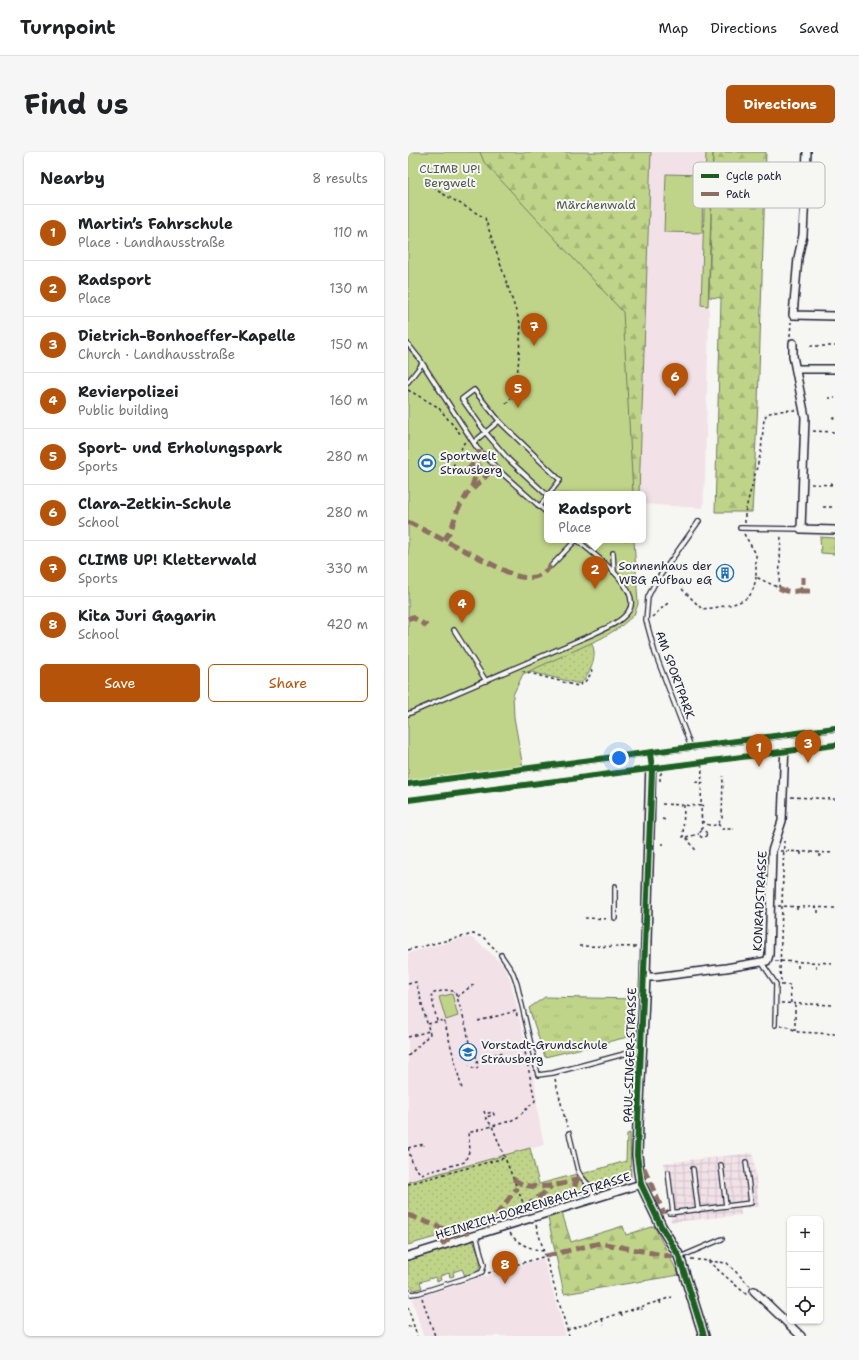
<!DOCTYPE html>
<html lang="en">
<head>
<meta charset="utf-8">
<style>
  :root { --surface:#fff; --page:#f6f6f6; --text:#202124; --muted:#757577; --line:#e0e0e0; --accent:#b45309 }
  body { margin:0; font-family:"Shantell Sans",sans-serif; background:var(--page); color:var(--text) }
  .controls { position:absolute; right:12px; bottom:12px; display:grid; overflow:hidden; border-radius:6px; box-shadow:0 1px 3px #0004 }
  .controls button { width:36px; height:36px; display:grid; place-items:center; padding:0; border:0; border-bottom:1px solid var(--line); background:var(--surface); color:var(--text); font:20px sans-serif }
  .you { position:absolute; left:211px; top:606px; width:14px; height:14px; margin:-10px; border:3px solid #fff; border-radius:50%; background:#1a73e8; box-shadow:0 0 0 6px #1a73e833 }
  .badge { display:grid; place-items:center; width:26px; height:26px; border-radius:50%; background:var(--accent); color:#fff; font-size:13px; font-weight:700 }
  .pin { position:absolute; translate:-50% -33px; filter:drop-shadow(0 1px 2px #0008) }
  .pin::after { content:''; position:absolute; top:21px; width:14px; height:12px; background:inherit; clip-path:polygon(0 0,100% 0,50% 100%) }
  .popup { position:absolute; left:136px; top:339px; width:102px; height:52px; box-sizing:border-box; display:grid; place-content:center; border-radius:6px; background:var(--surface); filter:drop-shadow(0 1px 3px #0005); font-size:13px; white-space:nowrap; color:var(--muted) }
  .popup b { font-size:15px; color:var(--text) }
  .popup::after { content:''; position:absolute; left:50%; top:100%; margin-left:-8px; border:8px solid transparent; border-top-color:var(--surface) }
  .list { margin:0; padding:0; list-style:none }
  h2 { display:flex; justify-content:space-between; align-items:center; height:52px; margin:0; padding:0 16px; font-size:17px }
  h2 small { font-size:13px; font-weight:400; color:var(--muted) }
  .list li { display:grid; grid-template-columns:26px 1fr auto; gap:12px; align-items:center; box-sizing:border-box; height:56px; padding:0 16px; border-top:1px solid var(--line) }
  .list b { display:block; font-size:15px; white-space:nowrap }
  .list p { margin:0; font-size:13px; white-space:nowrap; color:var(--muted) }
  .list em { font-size:13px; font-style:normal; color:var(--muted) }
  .actions { display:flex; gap:8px; padding:12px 16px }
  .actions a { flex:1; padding:9px 0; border:1px solid var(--accent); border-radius:6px; text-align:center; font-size:14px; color:var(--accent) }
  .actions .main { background:var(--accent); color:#fff }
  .icon { flex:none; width:22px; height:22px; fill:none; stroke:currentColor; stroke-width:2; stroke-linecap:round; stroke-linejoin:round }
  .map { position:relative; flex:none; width:427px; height:1184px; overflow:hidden; border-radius:6px }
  header { display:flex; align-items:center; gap:24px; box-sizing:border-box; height:56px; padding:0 20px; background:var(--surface); border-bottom:1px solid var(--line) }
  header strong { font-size:19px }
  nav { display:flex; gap:22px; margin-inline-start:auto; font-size:14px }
  .intro { display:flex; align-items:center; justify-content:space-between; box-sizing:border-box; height:96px; padding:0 24px }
  h1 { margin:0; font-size:28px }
  .button { padding:10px 18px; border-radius:6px; background:var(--accent); color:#fff; font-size:14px; font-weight:700 }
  main { display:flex; gap:24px; padding:0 24px }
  aside { flex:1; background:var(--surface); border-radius:6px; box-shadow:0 1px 3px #0004 }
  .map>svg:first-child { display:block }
</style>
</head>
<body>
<header>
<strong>Turnpoint</strong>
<nav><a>Map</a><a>Directions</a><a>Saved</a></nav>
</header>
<div class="intro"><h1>Find us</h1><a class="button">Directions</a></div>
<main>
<aside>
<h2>Nearby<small>8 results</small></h2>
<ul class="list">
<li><span class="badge">1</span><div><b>Martin’s Fahrschule</b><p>Place · Landhausstraße</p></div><em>110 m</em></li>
<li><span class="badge">2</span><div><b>Radsport</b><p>Place</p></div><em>130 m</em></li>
<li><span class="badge">3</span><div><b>Dietrich-Bonhoeffer-Kapelle</b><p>Church · Landhausstraße</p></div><em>150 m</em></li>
<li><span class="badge">4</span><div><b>Revierpolizei</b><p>Public building</p></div><em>160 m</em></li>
<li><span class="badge">5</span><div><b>Sport- und Erholungspark</b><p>Sports</p></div><em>280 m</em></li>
<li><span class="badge">6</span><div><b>Clara-Zetkin-Schule</b><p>School</p></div><em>280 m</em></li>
<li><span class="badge">7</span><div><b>CLIMB UP! Kletterwald</b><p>Sports</p></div><em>330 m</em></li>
<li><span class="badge">8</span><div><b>Kita Juri Gagarin</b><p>School</p></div><em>420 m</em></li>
</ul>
<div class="actions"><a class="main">Save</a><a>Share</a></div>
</aside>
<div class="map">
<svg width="427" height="1184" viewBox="0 0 427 1184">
  <defs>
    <pattern id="industrial-grid" width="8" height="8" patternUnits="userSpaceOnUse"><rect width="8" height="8" fill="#f2e2e8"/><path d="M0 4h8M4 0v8" fill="none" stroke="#cfc2c8"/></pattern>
    <pattern id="grass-dots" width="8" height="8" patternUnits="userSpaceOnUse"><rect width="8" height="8" fill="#c0d489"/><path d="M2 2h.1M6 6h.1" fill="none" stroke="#a5b677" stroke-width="1.8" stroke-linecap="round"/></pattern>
    <pattern id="forest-firs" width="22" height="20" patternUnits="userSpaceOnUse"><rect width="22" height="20" fill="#c0d489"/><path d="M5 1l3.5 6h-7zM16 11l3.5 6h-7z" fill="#a5b677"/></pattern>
    <pattern id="park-tufts" width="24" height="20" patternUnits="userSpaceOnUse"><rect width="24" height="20" fill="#c0d489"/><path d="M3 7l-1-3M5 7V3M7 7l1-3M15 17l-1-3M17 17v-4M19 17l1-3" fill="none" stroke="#a5b677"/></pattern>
  </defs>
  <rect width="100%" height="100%" fill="#f6f6f2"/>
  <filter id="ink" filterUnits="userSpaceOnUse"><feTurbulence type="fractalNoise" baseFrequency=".025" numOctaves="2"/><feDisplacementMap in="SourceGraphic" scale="8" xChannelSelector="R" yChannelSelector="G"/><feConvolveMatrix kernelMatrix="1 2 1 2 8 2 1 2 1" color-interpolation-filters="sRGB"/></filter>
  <g filter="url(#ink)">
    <g fill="#f2e2e8">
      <polygon points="243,0 305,0 297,324 295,356 235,352 235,342 231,342"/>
      <polygon points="59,785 66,787 86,804 95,813 102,827 127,930 130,963 136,993 0,1030 0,801"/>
      <polygon points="135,1106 158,1184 15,1184 4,1147"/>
    </g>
    <polygon fill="url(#industrial-grid)" points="345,1001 351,1055 332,1056 333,1063 263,1070 256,1011"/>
    <g fill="url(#grass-dots)" stroke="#717b62">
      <path d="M 182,490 C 192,500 182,524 172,532 L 111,517 Z"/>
      <polygon points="222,981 223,1026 220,1029 189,1039 186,1038 174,1022 218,1009 219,982"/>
      <polygon points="122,996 131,1032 169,1022 181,1040 0,1093 0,1030"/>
      <path d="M 63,1088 L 66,1090 C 72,1109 80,1116 57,1124 L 54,1117 L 45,1120 L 46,1124 L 42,1125 L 41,1121 L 32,1124 L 33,1128 L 29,1129 L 27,1125 L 12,1130 L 14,1136 L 6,1138 L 0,1131 L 0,1108 Z"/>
    </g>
    <g fill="url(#forest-firs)" stroke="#717b62">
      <polygon points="60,0 243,0 231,342 193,342 0,45"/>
      <polygon points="305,0 358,0 350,251 344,360 307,360 313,146 301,145"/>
      <polygon points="154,1061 163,1090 215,1074 218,1083 246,1074 271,1123 156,1142 140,1066"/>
    </g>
    <g fill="url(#park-tufts)" stroke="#717b62">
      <polygon points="412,385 427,386 427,402 413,401"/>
      <polygon points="137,845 226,847 224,884 137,905 121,856"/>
    </g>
    <g fill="#c0d489" stroke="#717b62">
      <polygon points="0,0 72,0 76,10 215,160 225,342 139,342 139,388 226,388 230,452 226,463 212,475 194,486 115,522 105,543 106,565 115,616 0,629"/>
      <polygon points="298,0 305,0 300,154 293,153"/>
      <polygon points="258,22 295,23 294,81 256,80"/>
      <polygon points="44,842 50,864 38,868 31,845"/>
    </g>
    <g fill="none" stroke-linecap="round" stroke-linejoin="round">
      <defs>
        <g id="service">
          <polyline points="0,192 11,206 69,296 96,323 139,361"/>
          <polyline points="0,230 14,212"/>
          <polyline points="66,290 91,269"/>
          <polyline points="139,343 101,308 78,281 54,247 66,238 93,271 152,328 141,342"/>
          <polyline points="131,355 139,345"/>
          <polyline points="332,376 393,377"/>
          <polyline points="205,401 206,420"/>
          <polyline points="143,414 168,388"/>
          <polyline points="46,478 78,529"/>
          <path d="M 0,562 L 183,483 C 195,477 211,472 220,460 C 237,438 183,400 169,388"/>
          <polyline points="284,603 283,595 247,501 238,468 240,445 247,431 291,369"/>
          <polyline points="207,766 207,734"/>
          <polyline points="93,803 105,821 109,832 130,923 145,921 220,901 233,901"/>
          <polyline points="354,811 368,832 367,873"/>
          <polyline points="161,981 170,1019 173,1024 183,1036 186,1047"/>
          <polyline points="313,1013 318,1054"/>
          <polyline points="285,1017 290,1058"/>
          <polyline points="260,1020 265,1061"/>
          <polyline points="261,1061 343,1051 338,1010"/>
          <polyline points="272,1105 314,1087"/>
          <polyline points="0,1139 3,1142 11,1141 67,1123 74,1120 76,1113 68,1083"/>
        </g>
        <g id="minor">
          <polyline points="399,0 395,83 390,106 385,163 427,164"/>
          <polyline points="385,191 385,204 397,265 393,377 427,378"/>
          <polyline points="388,217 427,217"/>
          <polyline points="237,825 247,825 318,816 359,809 361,803 364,699 374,669 377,591"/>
          <polyline points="0,1104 233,1032"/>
          <polyline points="346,1139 393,1184"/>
        </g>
        <g id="tertiary">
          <polyline points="243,609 237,825 230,971 229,1003 231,1021 233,1032 253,1074 271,1104 296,1184"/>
          <polyline points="0,640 427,585"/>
        </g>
      </defs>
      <use href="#service" stroke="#22223b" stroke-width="6"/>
      <use href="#minor" stroke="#22223b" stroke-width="10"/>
      <use href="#tertiary" stroke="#22223b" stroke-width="12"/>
      <g stroke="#22223b" stroke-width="1.5" stroke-dasharray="3 3" stroke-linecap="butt">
        <polyline points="23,30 28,36"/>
        <polyline points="30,39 77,66 113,174 110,216 104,245 97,253"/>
        <polyline points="382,184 383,170"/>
        <polyline points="402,194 427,194"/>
        <polyline points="0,238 30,255 54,284"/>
        <polyline points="420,246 427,246"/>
        <polyline points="424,265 427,267"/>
        <polyline points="405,279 427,280"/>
        <polyline points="45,314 57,289"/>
        <polyline points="403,332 427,333"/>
        <polyline points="423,333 423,331 427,331"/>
        <polyline points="415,355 427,355"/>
        <polyline points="337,371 337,360 353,300 356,267 359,262 368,259 388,258"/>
        <polyline points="336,382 348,402 348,425 371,436 373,382"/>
        <path d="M 274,437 L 294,457 C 306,456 334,453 342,443 C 346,437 347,431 348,425"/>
        <polyline points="244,465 261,450"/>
        <path d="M 114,519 L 170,534 C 178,530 181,526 184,518"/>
        <polyline points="252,629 252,623 257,616"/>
        <polyline points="287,630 298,631"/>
        <polyline points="383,645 427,647"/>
        <polyline points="254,652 293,654 294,610"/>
        <polyline points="276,653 275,685 278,685 289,700"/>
        <polyline points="254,667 258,668"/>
        <path d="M 294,669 C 299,673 303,675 310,672 L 314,666 L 315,624"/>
        <polyline points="310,672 314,677 326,677"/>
        <polyline points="294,678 293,654 297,653"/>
        <circle cx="295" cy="682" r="3.5"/>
        <polyline points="278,685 291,682"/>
        <polyline points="253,692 257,692"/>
        <polyline points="372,699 427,701"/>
        <polyline points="393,700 393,705"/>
        <polyline points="412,705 412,700"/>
        <polyline points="370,754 427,756"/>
        <polyline points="389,755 389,760"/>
        <polyline points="410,761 410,755"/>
        <polyline points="177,766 201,767"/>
        <polyline points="171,794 230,795"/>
        <polyline points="0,798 65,782 75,785 89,799"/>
        <polyline points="367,809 427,811"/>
        <polyline points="390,816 390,810"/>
        <polyline points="408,816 408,810"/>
        <polyline points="373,829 372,819 376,689"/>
        <polyline points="0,832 8,830 22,882 0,904"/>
        <polyline points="373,833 382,833 383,852"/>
        <polyline points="49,845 66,832"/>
        <polyline points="373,851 427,853"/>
        <polyline points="387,852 387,878"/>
        <polyline points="29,869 23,842 37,838 46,839 49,845 59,878 62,898 68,904 70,914 68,918 61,913"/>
        <polyline points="70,869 108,859 109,864"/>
        <polyline points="20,872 36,868 54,937"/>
        <polyline points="372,874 378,874 390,880 427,882"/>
        <polyline points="0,885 21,879"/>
        <polyline points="80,904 96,900"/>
        <polyline points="147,927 159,975"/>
        <polyline points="76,959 77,962 85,960 86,963 77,965 84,974 118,1058"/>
        <polyline points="0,996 5,1013 13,1022 57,1010 62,997 60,981 102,969 110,965 127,949 116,895"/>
        <polyline points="0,996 16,992 16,994"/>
        <polyline points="0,1032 96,1006"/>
        <polyline points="128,1073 161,1184"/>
        <path d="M 102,1081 C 109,1092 123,1097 136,1099"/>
        <polyline points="283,1107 319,1111 342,1134"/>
        <polyline points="300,1109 339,1143"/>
        <polyline points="80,1121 138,1104"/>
        <polyline points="14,1146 27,1184"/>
        <polyline points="252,1149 253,1154"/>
        <polyline points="0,1155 9,1184"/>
        <polyline points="233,1155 235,1160"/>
        <polyline points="213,1161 215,1166"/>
        <polyline points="194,1167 196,1173"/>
        <polyline points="0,1175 5,1173"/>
        <polyline points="159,1178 264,1145"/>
      </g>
      <use href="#service" stroke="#f6f6f2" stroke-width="3.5"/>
      <use href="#minor" stroke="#f6f6f2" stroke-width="7"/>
      <use href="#tertiary" stroke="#f6f6f2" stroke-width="9"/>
      <g stroke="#8d6e63" stroke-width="5" stroke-dasharray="10 5" stroke-linecap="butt">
        <polyline points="59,319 63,314 71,309"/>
        <path d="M 65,337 C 73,329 81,323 86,313"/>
        <path d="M 0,370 L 105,423 C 122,428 130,427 143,414"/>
        <polyline points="36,388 43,378 49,359 64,334 71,314 71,298"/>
        <path d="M 371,436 C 377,440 388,441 395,437 L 395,425"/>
        <polyline points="392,439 403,439"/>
        <polyline points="0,467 4,465 19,474"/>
        <polyline points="236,1016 256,1062"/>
        <path d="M 105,1027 C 109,1029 113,1032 116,1033 C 132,1037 160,1033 173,1025"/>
        <polyline points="161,1049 169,1028"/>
        <polyline points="117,1055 140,1038 143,1034"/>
        <polyline points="0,1063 47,1081 61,1080"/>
        <polyline points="79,1075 109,1036"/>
        <polyline points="33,1093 43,1085 50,1081"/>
        <polyline points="138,1104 192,1091 271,1106"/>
      </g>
      <defs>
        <g id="cycleway">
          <polyline points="242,601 244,617 230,971 229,1003 233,1032 253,1074 271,1104 296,1184"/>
          <polyline points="0,632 427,576"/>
          <polyline points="0,648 427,593"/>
        </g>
      </defs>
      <use href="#cycleway" stroke="#f6f6f2" stroke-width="8"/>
      <use href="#cycleway" stroke="#1b5e20" stroke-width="6"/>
    </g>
  </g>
  <defs>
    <symbol id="stadium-ring" viewBox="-11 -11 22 22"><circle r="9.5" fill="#f6f6f2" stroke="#1f6fb2" stroke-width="1.5"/><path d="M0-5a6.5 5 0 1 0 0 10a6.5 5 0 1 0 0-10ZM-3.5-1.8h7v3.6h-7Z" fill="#1f6fb2"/></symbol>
    <symbol id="building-ring" viewBox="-11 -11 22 22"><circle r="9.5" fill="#f6f6f2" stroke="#1f6fb2" stroke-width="1.5"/><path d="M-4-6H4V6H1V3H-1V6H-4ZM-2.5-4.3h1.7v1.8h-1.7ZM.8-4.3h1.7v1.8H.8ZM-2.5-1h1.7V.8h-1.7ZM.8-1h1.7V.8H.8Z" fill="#1f6fb2"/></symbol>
    <symbol id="school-ring" viewBox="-11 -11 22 22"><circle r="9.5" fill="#f6f6f2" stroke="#1f6fb2" stroke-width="1.5"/><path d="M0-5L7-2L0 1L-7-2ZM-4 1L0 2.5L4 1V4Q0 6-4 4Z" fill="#1f6fb2"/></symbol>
  </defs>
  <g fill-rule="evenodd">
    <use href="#stadium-ring" x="9" y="301" width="20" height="20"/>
    <use href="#building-ring" x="307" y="411" width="20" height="20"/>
    <use href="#school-ring" x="50" y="890" width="20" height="20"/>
  </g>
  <g text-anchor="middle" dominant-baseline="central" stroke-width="4" stroke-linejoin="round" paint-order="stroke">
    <g font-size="12" fill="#515752" stroke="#f6f6f2">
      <text x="42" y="17">CLIMB UP!<tspan x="42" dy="14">Bergwelt</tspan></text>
      <text x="188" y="53">Märchenwald</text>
    </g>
    <g font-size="12" fill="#22223b" stroke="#f6f6f2" text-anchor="start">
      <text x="32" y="304">Sportwelt<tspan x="32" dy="14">Strausberg</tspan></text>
      <text x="304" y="414" text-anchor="end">Sonnenhaus der<tspan x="304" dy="14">WBG Aufbau eG</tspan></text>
      <text x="73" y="893">Vorstadt-Grundschule<tspan x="73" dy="14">Strausberg</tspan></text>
    </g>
    <g font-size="12" fill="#22223b" stroke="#f6f6f2">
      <text transform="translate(267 523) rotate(70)">AM SPORTPARK</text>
      <text transform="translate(352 749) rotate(-87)">KONRADSTRASSE</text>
      <text transform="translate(222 903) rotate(-88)">PAUL-SINGER-STRASSE</text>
      <text transform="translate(125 1054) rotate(-17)">HEINRICH-DORRENBACH-STRASSE</text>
    </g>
  </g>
  <rect x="285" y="10" width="132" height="46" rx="6" fill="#f6f6f2" stroke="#b6b6bb" stroke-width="1"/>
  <rect x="293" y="22" width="18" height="4" fill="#1b5e20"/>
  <rect x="293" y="40" width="18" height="4" fill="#8d6e63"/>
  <g font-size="11" fill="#22223b">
    <text x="318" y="28">Cycle path</text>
    <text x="318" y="46">Path</text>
  </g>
</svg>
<div class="controls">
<button>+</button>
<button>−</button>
<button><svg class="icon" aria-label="locate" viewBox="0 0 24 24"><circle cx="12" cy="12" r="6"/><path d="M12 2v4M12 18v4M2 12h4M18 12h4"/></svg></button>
</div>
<div class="you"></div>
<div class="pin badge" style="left:351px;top:615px">1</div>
<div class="pin badge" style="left:187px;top:437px">2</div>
<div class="popup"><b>Radsport</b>Place</div>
<div class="pin badge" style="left:400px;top:611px">3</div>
<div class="pin badge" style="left:54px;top:471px">4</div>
<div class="pin badge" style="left:110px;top:256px">5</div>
<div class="pin badge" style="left:267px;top:244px">6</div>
<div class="pin badge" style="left:126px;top:194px">7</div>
<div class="pin badge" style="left:97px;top:1132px">8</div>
</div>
</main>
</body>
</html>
